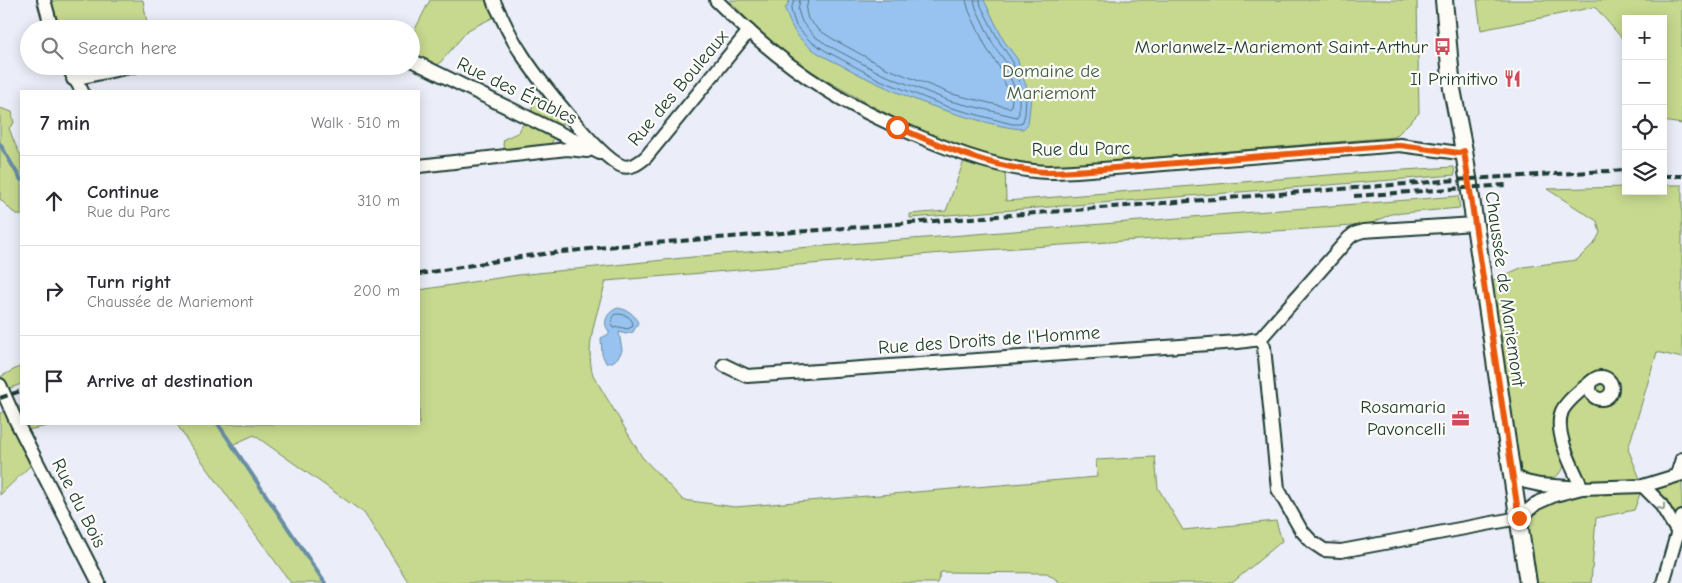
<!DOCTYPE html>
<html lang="en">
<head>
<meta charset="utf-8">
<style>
  :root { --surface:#fff; --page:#f7f7f7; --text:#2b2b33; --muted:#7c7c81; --line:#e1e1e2 }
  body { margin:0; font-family:"Comic Neue",sans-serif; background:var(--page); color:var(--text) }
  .controls { position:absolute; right:15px; top:15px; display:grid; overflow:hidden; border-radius:0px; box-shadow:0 2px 12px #0003 }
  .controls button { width:45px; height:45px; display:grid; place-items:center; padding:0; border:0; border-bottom:1px solid var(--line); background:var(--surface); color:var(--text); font:25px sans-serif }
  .stop { position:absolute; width:15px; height:15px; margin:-11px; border:4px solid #ea580c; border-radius:50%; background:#fff }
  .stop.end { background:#ea580c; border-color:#fff; box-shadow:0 1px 5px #0008 }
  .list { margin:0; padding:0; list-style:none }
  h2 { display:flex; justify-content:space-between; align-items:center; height:65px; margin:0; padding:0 20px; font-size:21px }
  h2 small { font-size:16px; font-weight:400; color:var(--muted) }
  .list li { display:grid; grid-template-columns:32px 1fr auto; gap:15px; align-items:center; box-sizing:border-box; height:90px; padding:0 20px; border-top:1px solid var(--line) }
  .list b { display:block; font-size:19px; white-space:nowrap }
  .list p { margin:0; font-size:16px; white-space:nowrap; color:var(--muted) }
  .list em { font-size:16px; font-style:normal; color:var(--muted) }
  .icon { flex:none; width:28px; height:28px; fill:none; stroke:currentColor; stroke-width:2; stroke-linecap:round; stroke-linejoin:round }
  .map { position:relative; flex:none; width:1682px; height:583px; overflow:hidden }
  .search { position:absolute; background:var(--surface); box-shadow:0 2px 12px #0003; left:20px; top:20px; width:400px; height:55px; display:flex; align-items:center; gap:12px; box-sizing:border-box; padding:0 18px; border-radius:28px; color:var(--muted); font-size:19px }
  .panel { position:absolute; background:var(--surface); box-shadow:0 2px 12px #0003; left:20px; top:90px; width:400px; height:335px; border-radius:0px }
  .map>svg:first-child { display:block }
</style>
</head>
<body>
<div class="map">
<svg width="1682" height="583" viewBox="0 0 1682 583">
  <rect width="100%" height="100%" fill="#ebedf8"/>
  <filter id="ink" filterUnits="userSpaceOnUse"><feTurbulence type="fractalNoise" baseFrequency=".02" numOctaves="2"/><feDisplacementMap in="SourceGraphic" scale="10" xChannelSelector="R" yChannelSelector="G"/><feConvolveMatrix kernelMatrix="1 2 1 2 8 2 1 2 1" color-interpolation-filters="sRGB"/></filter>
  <g filter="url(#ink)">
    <g fill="#c6d98e" stroke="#728b61">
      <polygon points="55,0 143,0 148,29 52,29 51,3"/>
      <polygon points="430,0 493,0 500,14 468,30 433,71 411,60 411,37"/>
      <path d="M 729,0 L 1417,0 L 1419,113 L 1395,137 L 1091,163 C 1068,165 1045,166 1022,162 C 961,151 903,124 849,93 C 829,82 809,71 791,57 C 768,41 748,20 729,0 Z"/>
      <polygon points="1477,0 1682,0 1682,124 1663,121 1663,19 1626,19 1626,43 1595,7 1481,30"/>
      <path d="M 541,97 L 557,100 L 567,119 C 564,123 561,125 558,128 C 554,134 554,141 549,147 L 505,151 L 503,145 L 504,139 L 519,132 C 521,125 527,121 530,114 C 533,107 533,100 541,97 Z"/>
      <polygon points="0,108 12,112 14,123 9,128 15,144 21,156 21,216 13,212 0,199"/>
      <polygon points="966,155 1005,165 1006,201 1354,173 1454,167 1455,175 910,218 910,214 946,211"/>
      <polygon points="1663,185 1682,185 1682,358 1657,352 1628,449 1643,486 1682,474 1682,517 1677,531 1643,486 1634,510 1596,518 1591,583 1528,583 1519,518 1581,488 1563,453 1564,467 1558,475 1540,485 1512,475 1484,284 1523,267 1577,260 1595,242 1600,233 1597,221 1547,189 1626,187 1626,191 1663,191"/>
      <path d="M 1458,196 L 1460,208 L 1391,214 L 1368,225 L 955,252 L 606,281 C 598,312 584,344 593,375 L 642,457 L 683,500 L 735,507 L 1097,477 L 1096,460 L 1155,457 L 1158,488 L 1183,530 L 1276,521 L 1282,541 L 1232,583 L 1061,583 L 1047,573 L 941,572 L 937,583 L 409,583 L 364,513 L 254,435 L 232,445 L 325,583 L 291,583 L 188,442 L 177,424 L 419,424 L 419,290 L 518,275 L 722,254 Z"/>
      <polygon points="21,366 21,384 0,392 0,377"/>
      <polygon points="21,406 21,424 58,424 27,430 33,463 0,495 0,413"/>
    </g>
    <g fill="#98c3f1" stroke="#688da5">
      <path d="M 790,0 L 984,0 L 1004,41 L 1018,60 L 1020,71 L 1031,97 L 1028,124 L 1023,129 C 1007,128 993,124 978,120 C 930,108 886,89 843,66 C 831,60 817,54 807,45 C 794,34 790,24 785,9 Z"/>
      <path d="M 618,308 C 628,310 634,313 638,323 L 633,332 L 626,334 L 619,332 L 622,350 C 620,357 613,364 606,363 L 602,354 L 601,338 L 609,334 L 609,331 C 601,323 608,311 618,308 Z"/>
    </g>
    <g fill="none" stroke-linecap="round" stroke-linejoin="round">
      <g stroke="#4f7380" stroke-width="1">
        <polyline points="794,0 791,10 796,26 810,41 826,51 880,80 948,107 1012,124 1021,124 1023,121 1025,114 1026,97 1015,73 1013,62 1000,43 981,6 980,0"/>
        <polyline points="800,0 798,10 802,22 814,36 829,46 882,74 950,101 1017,117 1019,113 1019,98 1009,75 1008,65 994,46 976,8 974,0"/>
        <polyline points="808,0 806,11 808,19 819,30 833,39 886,68 952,94 1010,108 1011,107 1012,99 1002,77 1000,68 987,49 969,11 966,0"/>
        <path d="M 617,314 C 624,314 631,316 633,324 L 632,327 L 627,329 L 620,327 L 613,328 L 611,325 L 614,315 Z"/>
      </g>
      <g stroke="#688da5" stroke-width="4">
        <polyline points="0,144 21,180"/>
        <polyline points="218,424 325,583"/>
      </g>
      <defs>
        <g id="minor">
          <polyline points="44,0 52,29"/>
          <path d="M 493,0 C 502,17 509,35 520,51 C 534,74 599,158 622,166 C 631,169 639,163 646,157 L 749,31"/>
          <path d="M 716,0 C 749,33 785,64 825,89 C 855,108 887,123 920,137 C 960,154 1004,170 1048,172 C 1062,172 1076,171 1090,170 L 1400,145 L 1459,153 L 1464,151"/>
          <polyline points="411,60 600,153"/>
          <polyline points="67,66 82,91"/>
          <polyline points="73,79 135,66"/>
          <polyline points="419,166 567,149 587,151"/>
          <polyline points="1260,339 1264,347 1278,489 1301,530 1312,542 1324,550 1341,551 1519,518 1537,503 1555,495 1582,488"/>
          <polyline points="724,365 747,376 1238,342 1260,339 1349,238 1354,234 1363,231 1475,224"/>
          <circle cx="1601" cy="388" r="11"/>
          <polyline points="0,385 16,421 99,583"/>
          <polyline points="1512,475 1526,482 1540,485 1582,488 1643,486 1682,474"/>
          <polyline points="1677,475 1682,459"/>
          <polyline points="1643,486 1660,503 1677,531"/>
          <path d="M 1582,488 C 1573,468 1553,432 1562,411 C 1568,399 1583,389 1592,381"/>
          <polyline points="1663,583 1682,517"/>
        </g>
        <polyline id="tertiary" points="1444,0 1452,89 1464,151 1528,583"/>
      </defs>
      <use href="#minor" stroke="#1f3d34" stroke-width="16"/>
      <use href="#tertiary" stroke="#1f3d34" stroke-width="20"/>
      <use href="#minor" stroke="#fdfcf7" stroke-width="12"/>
      <use href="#tertiary" stroke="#fdfcf7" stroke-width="16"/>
      <g stroke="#1f3d34" stroke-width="4" stroke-dasharray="8 4" stroke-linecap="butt">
        <polyline points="1663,176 1682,176"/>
        <polyline points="1354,196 1506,185"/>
        <polyline points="419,274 526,256 616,246 1469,179 1626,170"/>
        <polyline points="0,398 21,391"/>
      </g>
    </g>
    <defs><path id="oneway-chevron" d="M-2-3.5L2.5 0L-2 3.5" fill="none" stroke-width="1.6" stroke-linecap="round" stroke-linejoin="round" transform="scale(1.25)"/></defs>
    <use stroke="#8e9c96" href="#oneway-chevron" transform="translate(1662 507) rotate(55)"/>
  </g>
  <g fill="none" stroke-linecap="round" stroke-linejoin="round" filter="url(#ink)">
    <path stroke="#ea580c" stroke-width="6" d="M 897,127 C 945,148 995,169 1047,172 C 1061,172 1076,171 1090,170 L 1400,145 L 1459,153 L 1464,151 L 1519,518"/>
  </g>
  <defs>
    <symbol id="bus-bare" viewBox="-9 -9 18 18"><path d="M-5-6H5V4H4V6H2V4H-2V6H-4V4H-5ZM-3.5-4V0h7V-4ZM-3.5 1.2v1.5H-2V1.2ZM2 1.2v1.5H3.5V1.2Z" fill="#d1495b" stroke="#fdfcf7" stroke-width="2.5" paint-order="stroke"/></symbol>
    <symbol id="restaurant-bare" viewBox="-9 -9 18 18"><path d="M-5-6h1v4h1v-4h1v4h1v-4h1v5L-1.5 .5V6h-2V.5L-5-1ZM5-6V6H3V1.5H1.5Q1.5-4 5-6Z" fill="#d1495b" stroke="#fdfcf7" stroke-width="2.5" paint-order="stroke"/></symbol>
    <symbol id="office-bare" viewBox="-9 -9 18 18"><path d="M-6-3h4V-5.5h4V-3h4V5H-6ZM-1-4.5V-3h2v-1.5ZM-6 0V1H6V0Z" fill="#d1495b" stroke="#fdfcf7" stroke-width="2.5" paint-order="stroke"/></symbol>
  </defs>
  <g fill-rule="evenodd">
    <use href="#bus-bare" x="1430" y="34" width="25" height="25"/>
    <use href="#restaurant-bare" x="1500" y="66" width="25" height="25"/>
    <use href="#office-bare" x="1448" y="406" width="25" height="25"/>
  </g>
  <g text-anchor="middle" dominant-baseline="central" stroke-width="4.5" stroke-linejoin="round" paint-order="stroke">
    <g font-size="19" fill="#1f3d34" stroke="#fdfcf7" text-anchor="end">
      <text x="1428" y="47">Morlanwelz-Mariemont Saint-Arthur</text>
      <text x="1498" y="79">Il Primitivo</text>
      <text x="1446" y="407">Rosamaria<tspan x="1446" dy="22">Pavoncelli</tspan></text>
    </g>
    <g font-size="19" fill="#405c46" stroke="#fdfcf7">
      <text x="1051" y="71">Domaine de<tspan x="1051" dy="22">Mariemont</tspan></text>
    </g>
    <g font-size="19" fill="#1f3d34" stroke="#fdfcf7">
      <text transform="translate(678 88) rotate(-50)">Rue des Bouleaux</text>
      <text transform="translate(517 91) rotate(26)">Rue des Érables</text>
      <text transform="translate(1081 149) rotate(-1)">Rue du Parc</text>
      <text transform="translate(1505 289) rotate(82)">Chaussée de Mariemont</text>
      <text transform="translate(989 340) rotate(-4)">Rue des Droits de l'Homme</text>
      <text transform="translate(79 503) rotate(63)">Rue du Bois</text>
    </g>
  </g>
</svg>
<div class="controls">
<button>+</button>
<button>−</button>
<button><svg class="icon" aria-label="locate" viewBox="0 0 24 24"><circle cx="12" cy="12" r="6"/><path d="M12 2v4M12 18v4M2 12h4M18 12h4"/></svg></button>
<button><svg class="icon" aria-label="layers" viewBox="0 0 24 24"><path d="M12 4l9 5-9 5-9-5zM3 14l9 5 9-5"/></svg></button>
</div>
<div class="stop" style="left:897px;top:127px"></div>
<div class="stop end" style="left:1519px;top:518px"></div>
<div class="search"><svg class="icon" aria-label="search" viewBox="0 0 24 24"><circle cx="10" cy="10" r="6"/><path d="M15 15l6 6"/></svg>Search here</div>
<section class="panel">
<h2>7 min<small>Walk · 510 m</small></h2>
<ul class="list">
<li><svg class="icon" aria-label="ahead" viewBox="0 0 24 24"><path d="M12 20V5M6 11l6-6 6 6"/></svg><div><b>Continue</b><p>Rue du Parc</p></div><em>310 m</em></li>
<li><svg class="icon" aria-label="right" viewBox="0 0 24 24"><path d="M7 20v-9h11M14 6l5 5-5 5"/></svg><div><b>Turn right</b><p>Chaussée de Mariemont</p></div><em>200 m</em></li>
<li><svg class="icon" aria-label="arrive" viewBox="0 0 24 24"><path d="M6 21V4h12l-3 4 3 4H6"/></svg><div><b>Arrive at destination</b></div></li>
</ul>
</section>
</div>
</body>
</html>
